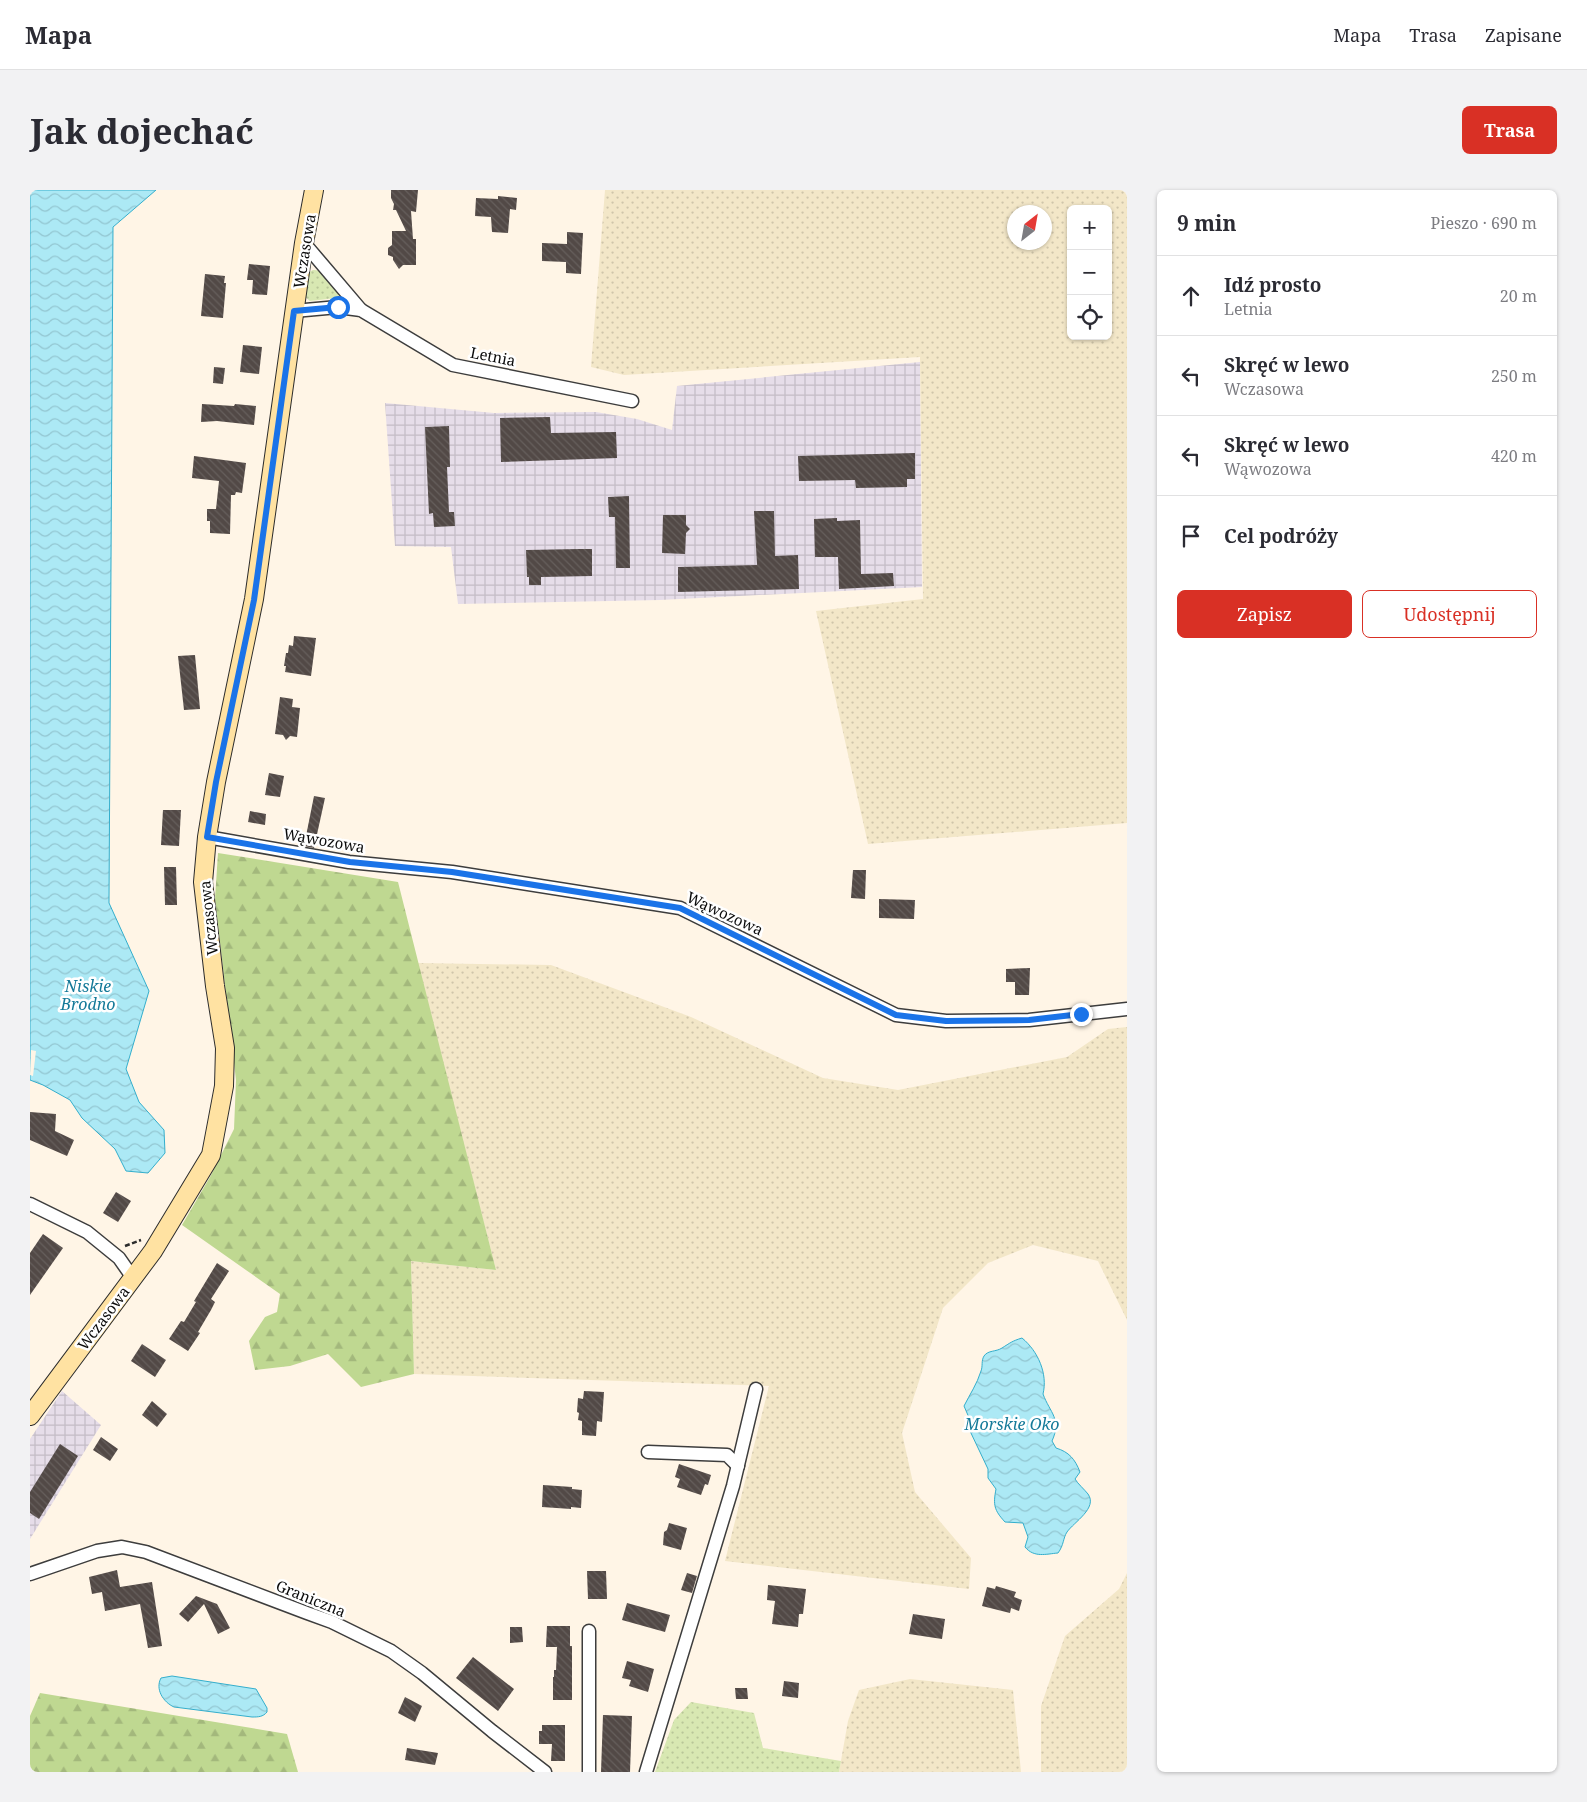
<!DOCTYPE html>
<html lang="pl">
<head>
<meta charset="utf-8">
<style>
  :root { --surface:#fff; --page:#f2f2f3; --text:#2b2b33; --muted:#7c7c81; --line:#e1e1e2; --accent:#d93025 }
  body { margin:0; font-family:"Noto Serif",serif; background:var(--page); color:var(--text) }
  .controls { position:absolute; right:15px; top:15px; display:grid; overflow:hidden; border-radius:8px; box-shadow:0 1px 4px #0004 }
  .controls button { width:45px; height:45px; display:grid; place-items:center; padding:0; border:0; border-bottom:1px solid var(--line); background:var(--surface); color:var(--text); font:25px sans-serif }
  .compass { position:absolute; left:977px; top:15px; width:45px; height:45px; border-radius:50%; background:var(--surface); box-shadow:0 1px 4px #0004; rotate:31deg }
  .stop { position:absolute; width:15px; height:15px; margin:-11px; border:4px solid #1a73e8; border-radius:50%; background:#fff }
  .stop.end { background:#1a73e8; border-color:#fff; box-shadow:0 1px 5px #0008 }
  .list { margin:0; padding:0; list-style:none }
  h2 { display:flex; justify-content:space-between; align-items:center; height:65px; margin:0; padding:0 20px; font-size:21px }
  h2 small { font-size:16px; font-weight:400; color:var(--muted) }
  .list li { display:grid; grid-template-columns:32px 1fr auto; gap:15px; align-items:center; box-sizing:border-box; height:80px; padding:0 20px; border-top:1px solid var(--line) }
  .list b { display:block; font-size:19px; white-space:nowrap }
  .list p { margin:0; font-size:16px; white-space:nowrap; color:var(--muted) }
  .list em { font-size:16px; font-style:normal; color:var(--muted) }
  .actions { display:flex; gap:10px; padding:15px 20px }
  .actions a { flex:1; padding:11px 0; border:1px solid var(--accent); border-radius:8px; text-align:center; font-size:18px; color:var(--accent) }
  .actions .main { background:var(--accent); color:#fff }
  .icon { flex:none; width:28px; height:28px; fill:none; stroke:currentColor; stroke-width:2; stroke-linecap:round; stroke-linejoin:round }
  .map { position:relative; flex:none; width:1097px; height:1582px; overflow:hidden; border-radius:8px }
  header { display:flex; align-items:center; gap:30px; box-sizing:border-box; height:70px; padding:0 25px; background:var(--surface); border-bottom:1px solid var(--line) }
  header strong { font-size:24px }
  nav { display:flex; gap:28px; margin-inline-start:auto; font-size:18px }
  .intro { display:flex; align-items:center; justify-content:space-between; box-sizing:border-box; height:120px; padding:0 30px }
  h1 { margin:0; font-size:35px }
  .button { padding:12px 22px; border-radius:8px; background:var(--accent); color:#fff; font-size:18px; font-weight:700 }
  main { display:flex; gap:30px; padding:0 30px }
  aside { flex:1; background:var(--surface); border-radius:8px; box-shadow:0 1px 4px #0004 }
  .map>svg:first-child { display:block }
</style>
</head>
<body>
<header>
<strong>Mapa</strong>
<nav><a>Mapa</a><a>Trasa</a><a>Zapisane</a></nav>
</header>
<div class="intro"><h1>Jak dojechać</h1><a class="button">Trasa</a></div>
<main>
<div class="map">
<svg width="1097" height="1582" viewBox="0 0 1097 1582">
  <defs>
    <pattern id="industrial-grid" width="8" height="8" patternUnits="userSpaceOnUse" patternTransform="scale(1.25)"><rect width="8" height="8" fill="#e6dde9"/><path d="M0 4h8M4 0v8" fill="none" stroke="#c4bcc6"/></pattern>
    <pattern id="farmland-dots" width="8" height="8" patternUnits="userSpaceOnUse" patternTransform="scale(1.25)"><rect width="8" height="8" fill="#f3e7c8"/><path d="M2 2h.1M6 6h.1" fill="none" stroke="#cfc5aa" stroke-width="1.8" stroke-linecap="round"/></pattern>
    <pattern id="grass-dots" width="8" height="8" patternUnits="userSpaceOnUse" patternTransform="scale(1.25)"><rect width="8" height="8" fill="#d8e8b2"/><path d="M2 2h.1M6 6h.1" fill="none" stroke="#b8c698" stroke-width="1.8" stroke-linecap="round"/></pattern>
    <pattern id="forest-firs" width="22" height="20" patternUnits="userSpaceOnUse" patternTransform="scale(1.25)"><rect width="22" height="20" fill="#bfd891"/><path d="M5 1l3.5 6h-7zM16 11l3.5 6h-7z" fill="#a3b87c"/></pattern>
    <pattern id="water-waves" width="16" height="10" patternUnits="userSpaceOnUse" patternTransform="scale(1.25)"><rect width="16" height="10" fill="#ace9f5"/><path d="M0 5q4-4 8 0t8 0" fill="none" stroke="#93c6d1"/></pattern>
    <pattern id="building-back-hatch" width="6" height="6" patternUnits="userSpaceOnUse" patternTransform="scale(1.25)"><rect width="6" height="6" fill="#524946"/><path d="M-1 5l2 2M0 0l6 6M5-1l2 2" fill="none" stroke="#665f5c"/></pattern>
  </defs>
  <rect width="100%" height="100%" fill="#fff5e6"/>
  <g fill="url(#industrial-grid)">
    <polygon points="890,172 892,397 630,410 428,414 421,357 365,356 355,213 464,223 566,222 607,229 642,240 647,196"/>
    <polygon points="32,1201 71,1235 0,1349 0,1249"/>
  </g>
  <g fill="url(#farmland-dots)" fill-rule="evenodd">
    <path d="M 575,0 L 1097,0 L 1097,633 L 838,654 L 786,421 L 893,409 L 890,167 L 594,185 L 561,177 ZM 1041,19 L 1078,19 L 1078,146 L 1041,146 ZM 1014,22 L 1014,52 L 984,52 L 984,22 Z"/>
    <polygon points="387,773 521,775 661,827 793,888 868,900 1037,867 1078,839 1097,837 1097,1130 1068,1071 1003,1055 958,1073 913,1118 872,1243 885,1302 941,1368 939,1399 695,1371 739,1196 384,1184 381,1071 466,1080"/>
    <polygon points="1097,1383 1097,1582 1011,1582 1011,1516 1035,1446 1089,1399"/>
    <polygon points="880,1489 983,1500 991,1582 809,1582 818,1531 829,1500"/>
  </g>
  <g fill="url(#grass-dots)">
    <path d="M 283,80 C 294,79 303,93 310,101 L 309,105 L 306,108 L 280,111 L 274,106 L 277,83 Z"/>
    <polygon points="661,1512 724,1523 733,1558 811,1571 809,1582 625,1582 644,1530"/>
  </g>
  <g fill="url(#forest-firs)">
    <polygon points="188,663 368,692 466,1080 381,1071 384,1184 331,1197 298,1164 260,1176 225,1180 219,1151 235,1127 247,1122 250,1104 152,1035 180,987 204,939 206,890 185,709"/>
    <polygon points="10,1503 257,1544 268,1582 0,1582 0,1526"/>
  </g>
  <g fill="url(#water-waves)" stroke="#34aecc">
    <polygon points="0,0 126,0 83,37 79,713 119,801 96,879 109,912 134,940 135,963 118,983 96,981 85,959 52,928 40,910 13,895 0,890"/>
    <path d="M 992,1148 C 1008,1161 1018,1184 1013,1204 C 1020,1223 1032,1229 1022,1251 L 1026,1258 C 1039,1262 1045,1269 1050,1282 L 1045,1289 C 1048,1294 1054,1299 1058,1304 C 1068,1318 1044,1332 1037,1342 C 1033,1348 1034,1355 1028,1363 C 1016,1364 1004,1368 995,1357 L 998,1347 L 993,1333 L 975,1332 C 964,1320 963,1315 966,1299 L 958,1288 L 958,1279 L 940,1241 L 940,1230 L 934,1216 C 940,1204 947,1194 951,1181 C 953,1176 951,1171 954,1166 C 958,1160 966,1162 972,1158 C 980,1153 982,1151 992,1148 Z"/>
    <path d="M 142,1486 L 226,1499 L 237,1518 L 237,1522 C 233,1527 228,1527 222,1527 L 144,1517 C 133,1512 125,1499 131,1488 Z"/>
  </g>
  <polygon fill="#fff5e6" points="1,860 6,861 3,886 0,885"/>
  <g fill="url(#building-back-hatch)">
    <polygon points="361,0 388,0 386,22 381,21 383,49 386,49 386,75 373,75 369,79 363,70 363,67 358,65 358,58 362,55 362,41 376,41 366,20 363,20 364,14 361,8"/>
    <polygon points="468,6 487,8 486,20 480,19 478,43 462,42 461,27 445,26 446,8 468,9"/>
    <polygon points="537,42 553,43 551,84 536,83 536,72 512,71 512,53 537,54"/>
    <polygon points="219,74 240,76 237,105 222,104 223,90 217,90"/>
    <polygon points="175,84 195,86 194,93 196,93 193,128 171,126"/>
    <polygon points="213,155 232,157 229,184 210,182"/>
    <polygon points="184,177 195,178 193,194 183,193"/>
    <polygon points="172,214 204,216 205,214 226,216 224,235 187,231 171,232"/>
    <polygon points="520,227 521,243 586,242 587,268 471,272 470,228"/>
    <polygon points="419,236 420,277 417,277 419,322 424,322 425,336 404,337 403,323 399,324 395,237"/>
    <polygon points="885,263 885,289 877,289 877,297 826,298 825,290 769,291 768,266"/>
    <polygon points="164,266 216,273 212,303 206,302 205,305 201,305 200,344 180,343 180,331 177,331 177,319 186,319 189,291 162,288"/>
    <polygon points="599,306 600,378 586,378 585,327 579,327 578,307"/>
    <polygon points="724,321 744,321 745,366 768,365 769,399 648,402 648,377 727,375"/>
    <polygon points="633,325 656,325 656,335 660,339 656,343 655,364 632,363"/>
    <polygon points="807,328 807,331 830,330 831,384 863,383 864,396 809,399 808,367 785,367 784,329"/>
    <polygon points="549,359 562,359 562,386 511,387 511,395 499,395 499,387 497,387 496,360"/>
    <polygon points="264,446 286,448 281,486 255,482 256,476 254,476 256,463 258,463 259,455 263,456"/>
    <polygon points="165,465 170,519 154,520 148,466"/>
    <polygon points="250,507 263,509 262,517 270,518 267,547 260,546 256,550 253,545 245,544"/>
    <polygon points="239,583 254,586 250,607 235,605"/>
    <polygon points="284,606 295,608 284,658 274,656"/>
    <polygon points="133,620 151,620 149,656 131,655"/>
    <polygon points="220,621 236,624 235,635 218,632"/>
    <polygon points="134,677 146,677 147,715 135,715"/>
    <polygon points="823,680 836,680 835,709 821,708"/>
    <polygon points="849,709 885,710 884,729 849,728"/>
    <polygon points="1000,778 999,805 985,805 985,792 976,792 976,779"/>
    <polygon points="0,922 26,924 25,941 44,950 37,966 0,950"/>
    <polygon points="86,1002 101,1011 88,1032 73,1023"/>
    <polygon points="13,1044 33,1058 0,1105 0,1063"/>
    <polygon points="187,1073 199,1081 181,1109 185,1112 181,1120 168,1142 170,1143 158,1161 139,1149 151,1131 154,1132 166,1112 164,1111"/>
    <polygon points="112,1154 136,1170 125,1187 101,1171"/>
    <polygon points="554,1201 574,1202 572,1232 567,1231 566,1246 552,1245 552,1231 548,1230 549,1223 547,1222 548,1208 553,1209"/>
    <polygon points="122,1211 137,1224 127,1237 112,1225"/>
    <polygon points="71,1247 88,1259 80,1271 63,1260"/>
    <polygon points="30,1254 48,1266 9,1329 0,1323 0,1302"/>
    <polygon points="649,1274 681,1285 678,1295 675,1294 671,1305 647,1297 650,1289 645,1287"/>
    <polygon points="513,1295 542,1297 542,1299 552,1300 551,1318 541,1317 541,1319 512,1317"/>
    <polygon points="639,1333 657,1338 651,1360 633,1355 634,1342 637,1340"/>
    <polygon points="87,1380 90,1397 122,1392 132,1456 118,1458 110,1414 75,1421 72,1402 62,1404 59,1387"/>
    <polygon points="557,1381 576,1381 577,1409 558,1409"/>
    <polygon points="657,1383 667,1386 662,1403 651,1400"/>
    <polygon points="738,1395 776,1399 773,1424 769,1424 768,1437 742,1434 745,1411 737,1410"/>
    <polygon points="966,1396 986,1402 984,1407 992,1410 989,1421 981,1418 980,1423 952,1416 957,1397 965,1399"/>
    <polygon points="166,1406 187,1414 200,1438 188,1444 174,1414 158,1432 149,1424"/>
    <polygon points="597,1413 640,1425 635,1442 592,1430"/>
    <polygon points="883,1424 915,1429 912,1449 879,1444"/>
    <polygon points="517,1436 540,1436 540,1456 542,1456 542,1510 523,1510 523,1487 524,1487 524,1480 526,1480 527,1457 516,1457"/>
    <polygon points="480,1437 492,1437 493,1452 480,1453"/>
    <polygon points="443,1467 484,1499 468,1521 426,1488"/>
    <polygon points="597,1471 624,1479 618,1502 599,1496 601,1490 592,1488"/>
    <polygon points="754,1491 769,1493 768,1508 752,1506"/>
    <polygon points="705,1498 717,1498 718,1509 706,1509"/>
    <polygon points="375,1507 392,1516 385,1532 368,1523"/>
    <polygon points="573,1525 602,1526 600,1582 571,1582"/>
    <polygon points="512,1535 535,1535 535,1571 521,1571 522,1554 509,1554 509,1541 512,1541"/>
    <polygon points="377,1558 408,1563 405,1575 375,1570"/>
  </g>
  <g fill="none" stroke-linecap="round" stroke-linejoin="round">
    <defs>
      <g id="street">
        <polyline points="274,53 331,120"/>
        <polyline points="264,121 308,117 331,120 423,175 602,211"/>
        <polyline points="177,647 319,672 422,682 650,718 866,825 916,831 999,830 1097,819"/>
        <polyline points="0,1014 57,1042 89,1068 103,1088"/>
        <polyline points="618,1262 697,1265 708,1276"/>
        <polyline points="0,1384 67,1361 92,1357 116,1362 277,1423 302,1432 361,1461 392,1483 462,1541 515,1582"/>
        <polyline points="559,1582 559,1441"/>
        <polyline points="616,1582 703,1296 726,1199"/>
      </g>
      <polyline id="secondary" points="0,1226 123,1061 181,965 194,896 195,858 185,796 173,692 177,647 186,592 224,409 274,53 284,0"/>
    </defs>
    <use href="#street" stroke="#3d3d3d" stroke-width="15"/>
    <use href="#secondary" stroke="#2c2c2c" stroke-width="20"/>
    <polyline stroke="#2c2c2c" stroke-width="2.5" stroke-dasharray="5 2.5" stroke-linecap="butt" points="95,1056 111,1050"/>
    <use href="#street" stroke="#fff" stroke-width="12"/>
    <use href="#secondary" stroke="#ffe2a2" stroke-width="18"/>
  </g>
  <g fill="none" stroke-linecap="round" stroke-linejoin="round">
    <polyline stroke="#1a73e8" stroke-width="6" points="308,117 264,121 224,410 186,592 177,647 320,672 422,682 650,718 866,825 916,831 999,830 1051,824"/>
  </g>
  <g text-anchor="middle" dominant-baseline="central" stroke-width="5" stroke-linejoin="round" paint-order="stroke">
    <g font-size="15" fill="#0a0a0a" stroke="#fff">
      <text transform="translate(274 61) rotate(-81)">Wczasowa</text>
      <text transform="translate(463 166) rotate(11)">Letnia</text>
      <text transform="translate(294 650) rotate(10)">Wąwozowa</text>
      <text transform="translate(695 723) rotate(25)">Wąwozowa</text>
      <text transform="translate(178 728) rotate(-96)">Wczasowa</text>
      <text transform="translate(73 1128) rotate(-53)">Wczasowa</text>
      <text transform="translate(281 1408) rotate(22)">Graniczna</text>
    </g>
    <g font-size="16" font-style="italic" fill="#157a99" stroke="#fff">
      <text x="58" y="796">Niskie<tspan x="58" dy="18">Brodno</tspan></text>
      <text x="982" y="1234">Morskie Oko</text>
    </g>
  </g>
</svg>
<div class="controls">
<button>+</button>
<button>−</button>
<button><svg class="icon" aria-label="locate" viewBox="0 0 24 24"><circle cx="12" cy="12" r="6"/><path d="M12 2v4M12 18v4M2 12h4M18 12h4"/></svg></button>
</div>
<svg class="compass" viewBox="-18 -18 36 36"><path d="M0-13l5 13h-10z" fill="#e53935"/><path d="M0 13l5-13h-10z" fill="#7c7c81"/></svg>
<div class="stop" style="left:308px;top:117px"></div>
<div class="stop end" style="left:1051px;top:824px"></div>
</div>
<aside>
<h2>9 min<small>Pieszo · 690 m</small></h2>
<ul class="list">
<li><svg class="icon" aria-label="ahead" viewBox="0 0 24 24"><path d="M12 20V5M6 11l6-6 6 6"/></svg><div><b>Idź prosto</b><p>Letnia</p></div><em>20 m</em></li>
<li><svg class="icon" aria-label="left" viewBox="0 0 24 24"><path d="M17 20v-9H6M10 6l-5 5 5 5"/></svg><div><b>Skręć w lewo</b><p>Wczasowa</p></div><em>250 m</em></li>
<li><svg class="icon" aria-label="left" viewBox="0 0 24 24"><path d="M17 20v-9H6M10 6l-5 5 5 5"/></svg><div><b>Skręć w lewo</b><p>Wąwozowa</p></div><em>420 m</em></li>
<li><svg class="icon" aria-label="arrive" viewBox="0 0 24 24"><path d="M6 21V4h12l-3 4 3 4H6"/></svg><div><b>Cel podróży</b></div></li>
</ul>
<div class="actions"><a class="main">Zapisz</a><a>Udostępnij</a></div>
</aside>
</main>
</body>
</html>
